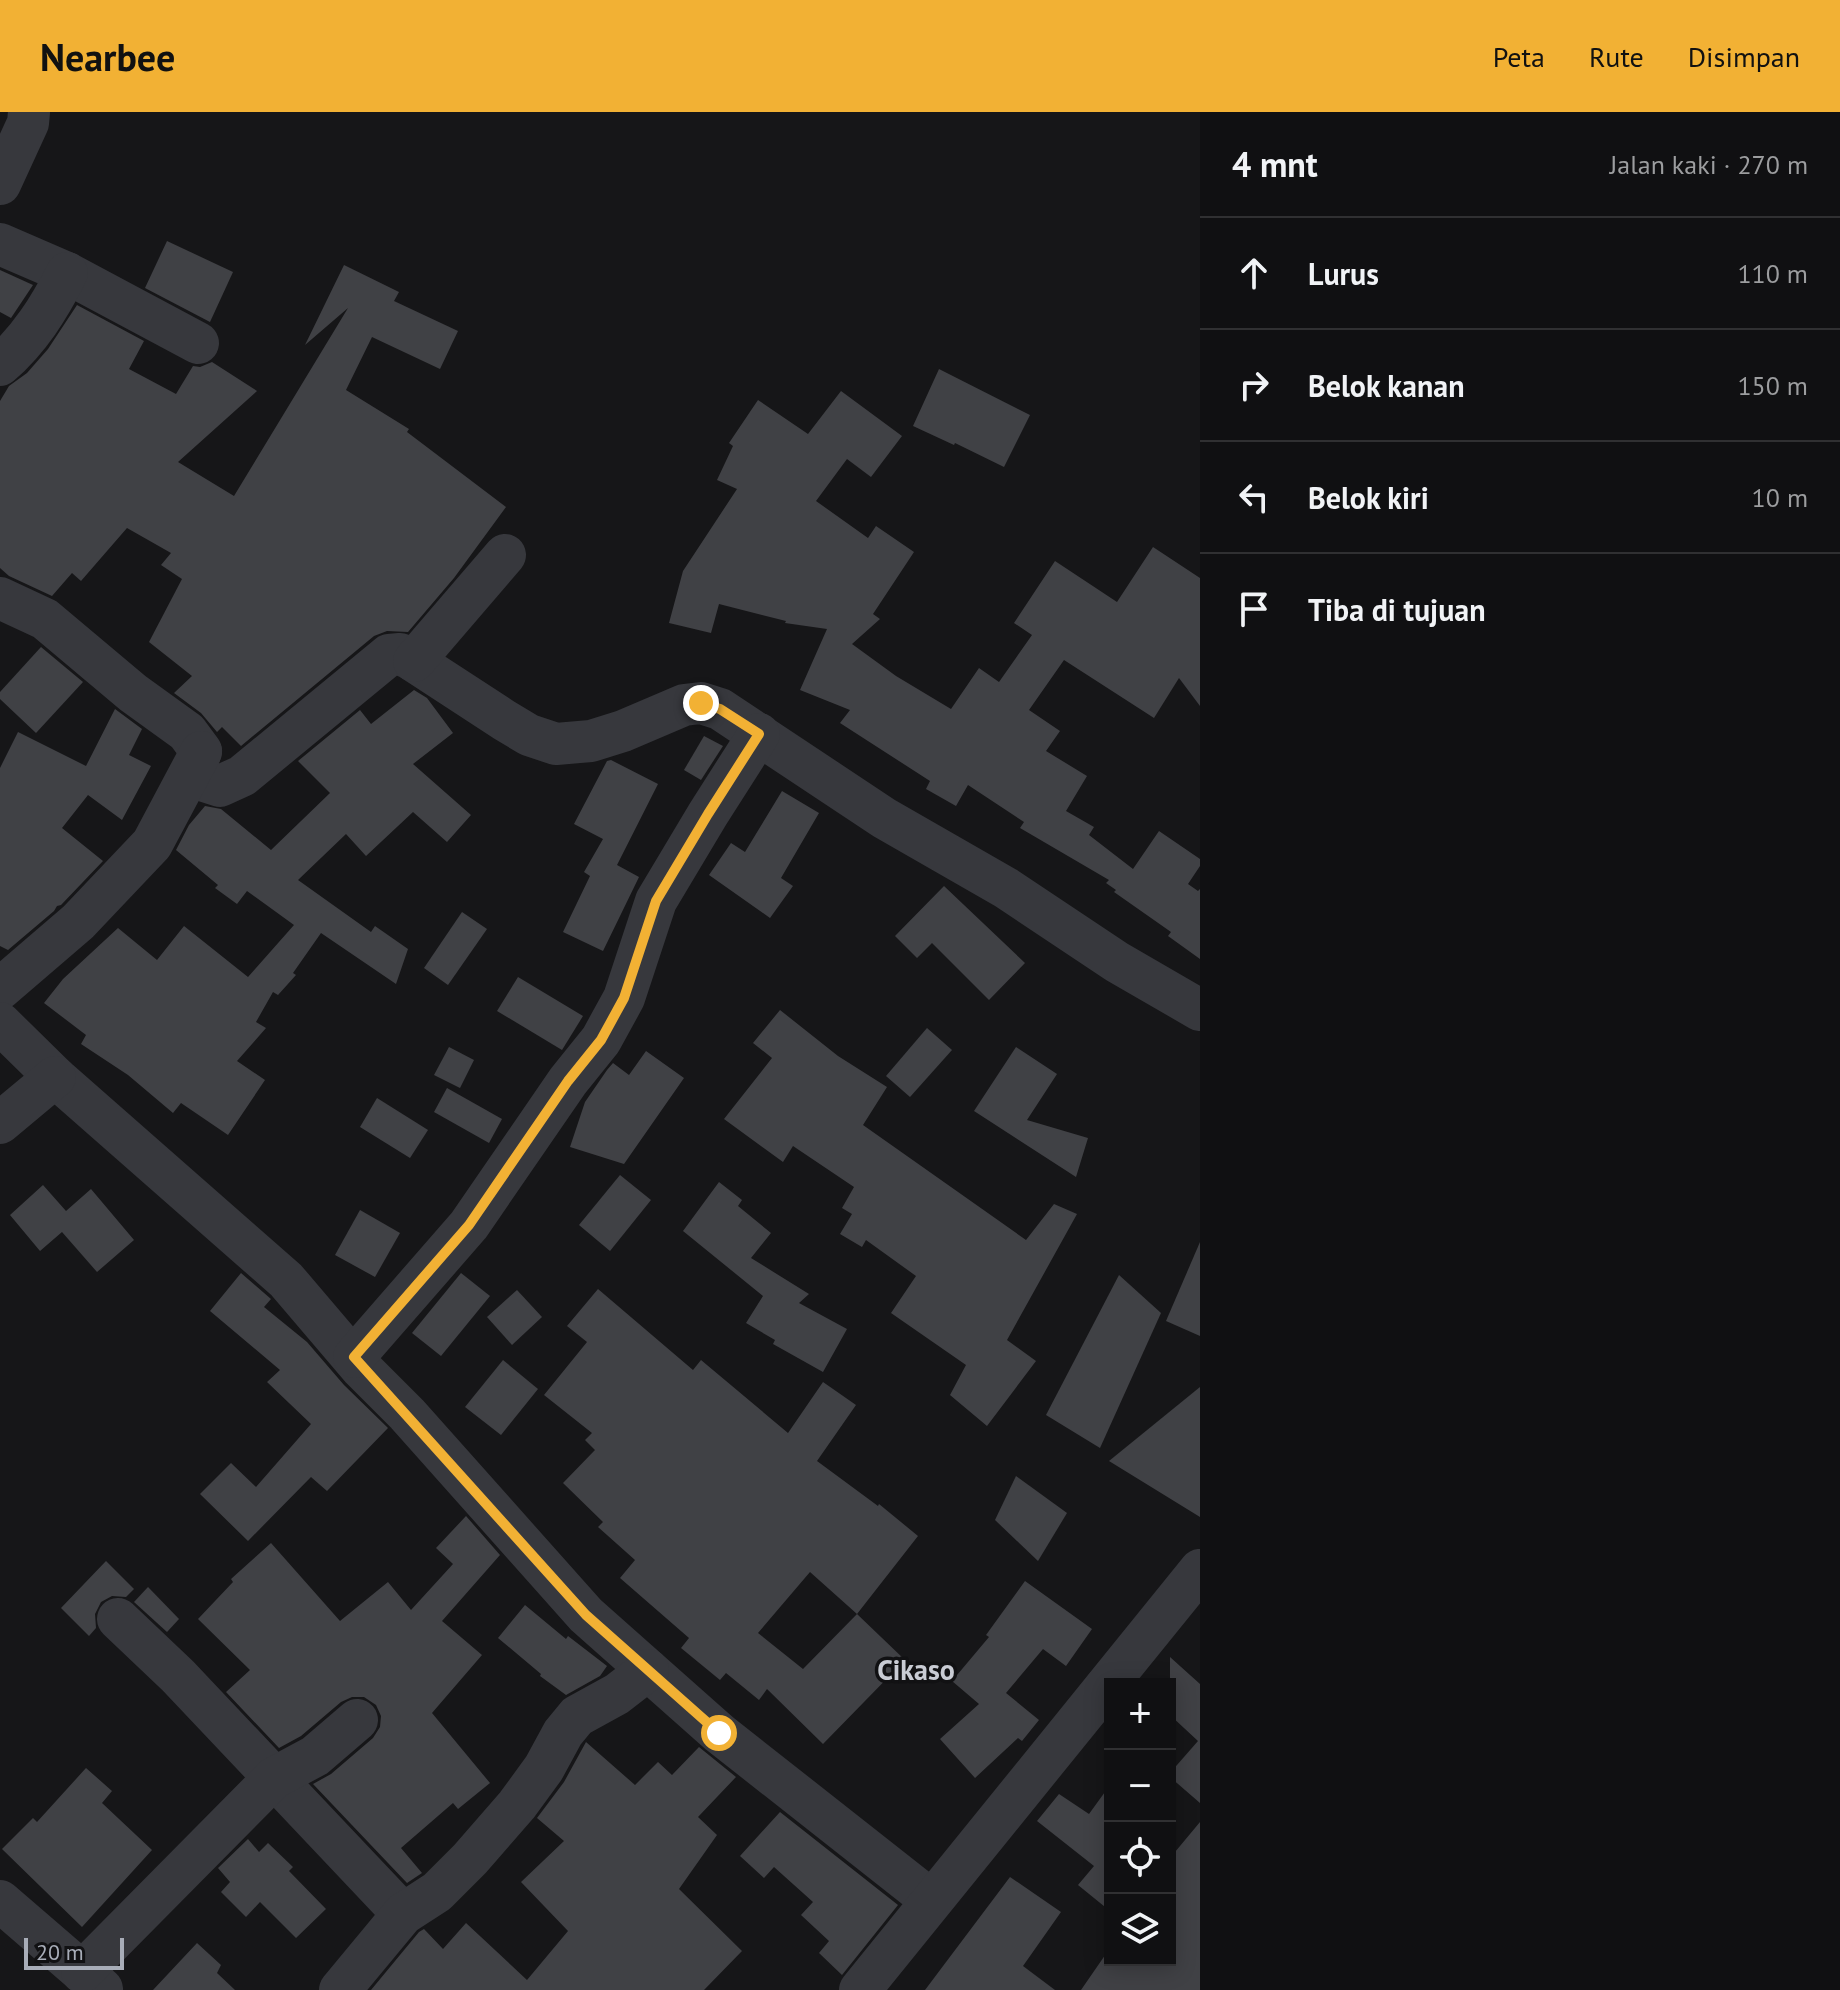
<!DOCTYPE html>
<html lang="id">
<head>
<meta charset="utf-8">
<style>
  :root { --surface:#101012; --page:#19191b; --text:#f1f3f6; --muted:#9c9d9f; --line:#303032; --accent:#f2b134 }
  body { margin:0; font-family:"PT Sans",sans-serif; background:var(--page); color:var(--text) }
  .controls { position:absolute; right:24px; bottom:24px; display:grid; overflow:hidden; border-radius:0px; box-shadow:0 4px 20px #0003 }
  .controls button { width:72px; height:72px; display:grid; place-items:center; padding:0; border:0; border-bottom:2px solid var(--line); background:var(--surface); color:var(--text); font:40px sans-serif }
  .scale { position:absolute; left:24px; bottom:20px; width:100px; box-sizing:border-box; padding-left:8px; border:4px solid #a8adb8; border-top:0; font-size:22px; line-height:28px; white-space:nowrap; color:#a8adb8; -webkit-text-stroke:6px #111113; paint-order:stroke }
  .stop { position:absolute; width:24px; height:24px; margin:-18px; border:6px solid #f2b134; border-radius:50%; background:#fff }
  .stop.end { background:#f2b134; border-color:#fff; box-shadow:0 2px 8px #0008 }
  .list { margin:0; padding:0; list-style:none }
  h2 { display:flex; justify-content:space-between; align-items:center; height:104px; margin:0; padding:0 32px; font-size:34px }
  h2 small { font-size:26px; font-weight:400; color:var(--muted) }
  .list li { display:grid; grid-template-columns:52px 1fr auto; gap:24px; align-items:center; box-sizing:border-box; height:112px; padding:0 32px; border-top:2px solid var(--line) }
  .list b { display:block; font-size:30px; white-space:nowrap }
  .list em { font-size:26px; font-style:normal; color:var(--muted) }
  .icon { flex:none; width:44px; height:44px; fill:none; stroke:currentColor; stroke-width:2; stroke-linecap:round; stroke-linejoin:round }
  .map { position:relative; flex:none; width:1200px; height:1878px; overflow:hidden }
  header { display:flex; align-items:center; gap:48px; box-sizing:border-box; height:112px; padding:0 40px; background:var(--accent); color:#111 }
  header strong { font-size:38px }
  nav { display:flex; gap:44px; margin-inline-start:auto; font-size:28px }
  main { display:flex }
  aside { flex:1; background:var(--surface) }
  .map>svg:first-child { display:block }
</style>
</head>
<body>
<header>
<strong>Nearbee</strong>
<nav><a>Peta</a><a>Rute</a><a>Disimpan</a></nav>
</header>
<main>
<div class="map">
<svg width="1200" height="1878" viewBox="0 0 1200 1878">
  <rect width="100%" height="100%" fill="#161618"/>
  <g fill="#404145" fill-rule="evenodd">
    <polygon points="167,129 233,160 210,210 145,176"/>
    <polygon points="344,153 399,180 394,189 458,219 440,257 372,225 346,278 409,317 407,320 506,395 454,466 408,520 387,519 374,524 241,634 222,615 217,620 201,601 174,581 192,564 149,530 182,467 161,453 171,441 127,416 81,469 72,461 52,484 9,464 0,456 0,289 9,274 27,261 48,237 77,193 144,229 129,257 176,282 193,254 200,255 212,250 257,279 178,350 234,384 348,196 305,233"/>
    <polygon points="0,158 33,173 11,206 0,200"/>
    <polygon points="939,257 1030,303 1004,355 955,331 954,333 913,314"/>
    <polygon points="841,279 902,324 871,365 847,347 816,389 868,426 876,414 914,440 873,502 880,507 852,532 896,564 951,597 979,556 999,570 1032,523 1014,511 1055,449 1117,490 1153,435 1200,466 1200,594 1179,566 1154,606 1064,548 1029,598 1060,619 1046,639 1087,664 1066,699 1094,715 1089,723 1133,757 1159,719 1200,747 1200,754 1188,772 1198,779 1200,777 1200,847 1168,824 1171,820 1114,780 1116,778 1106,771 1109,768 1020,716 1024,710 968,673 956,694 926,677 930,669 840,611 850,598 800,578 827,517 785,511 786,509 719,492 711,521 669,511 683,459 737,377 717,368 733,334 729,331 758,288 808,322"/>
    <polygon points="41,535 83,570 36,621 0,587 0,580"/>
    <polygon points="414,578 427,586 453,621 413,652 471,703 447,730 413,700 366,744 346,722 298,768 371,820 375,814 408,837 396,872 321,821 293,861 296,863 278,883 273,880 256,910 266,916 237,949 265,968 228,1023 181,991 173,1001 128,963 81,932 86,923 44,891 63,867 118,816 157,848 184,814 248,865 294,813 247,779 237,792 215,776 218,773 176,738 189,713 205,694 221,697 271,738 330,681 298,649 360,598 371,612"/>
    <polygon points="115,597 142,617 129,643 151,654 122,708 88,683 62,716 103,749 61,793 57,794 54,799 8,838 0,834 0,656 18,620 86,654"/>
    <polygon points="704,624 723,634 701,668 684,658"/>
    <polygon points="611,648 658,672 617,753 639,765 603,839 563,820 590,764 584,760 603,727 574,712 607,649"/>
    <polygon points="782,679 819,701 781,766 793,774 770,806 709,763 731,731 745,740"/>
    <polygon points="944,774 1025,851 989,888 932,831 917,846 895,824"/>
    <polygon points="462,800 487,817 448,873 424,856"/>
    <polygon points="518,865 583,904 562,938 497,899"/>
    <polygon points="780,898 838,944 887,975 863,1013 1026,1128 1054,1092 1077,1102 1007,1228 1036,1249 987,1314 950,1283 966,1253 891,1201 916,1164 866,1128 862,1135 840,1122 852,1102 842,1096 854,1075 793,1034 783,1050 724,1007 772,946 753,931"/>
    <polygon points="927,916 952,938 910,985 886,964"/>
    <polygon points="449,935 474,948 460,976 434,963"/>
    <polygon points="1016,935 1057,962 1027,1008 1088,1026 1076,1065 974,999"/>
    <polygon points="646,939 684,966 624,1052 570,1035 585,990 607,958 613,951 629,963"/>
    <polygon points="447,976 502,1007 489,1031 434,1000"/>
    <polygon points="377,986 428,1018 410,1046 360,1015"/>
    <polygon points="620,1063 651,1088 610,1139 579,1113"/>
    <polygon points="719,1070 742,1088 738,1094 771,1121 751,1146 809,1182 799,1191 847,1217 823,1260 773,1232 775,1228 746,1211 763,1184 683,1119"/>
    <polygon points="43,1073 66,1099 91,1077 134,1128 97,1160 62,1120 40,1139 10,1103"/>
    <polygon points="360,1098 400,1121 375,1165 335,1143"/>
    <polygon points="1200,1130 1200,1224 1166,1209"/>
    <polygon points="241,1161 271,1187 264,1195 307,1230 344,1273 388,1316 327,1379 311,1365 248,1429 200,1382 231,1351 256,1375 311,1312 267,1270 280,1258 210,1199"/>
    <polygon points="461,1161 490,1184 441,1244 412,1221"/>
    <polygon points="1119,1163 1161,1201 1100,1336 1046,1303"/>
    <path d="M 598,1177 L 693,1258 L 701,1248 L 788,1321 L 823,1270 L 856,1293 L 817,1349 L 878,1394 L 879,1392 L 918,1424 L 857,1502 L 905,1548 L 823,1632 L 767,1577 L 759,1588 L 726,1561 L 720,1568 L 681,1536 L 689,1526 L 620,1466 L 635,1448 L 598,1415 L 603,1410 L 563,1371 L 595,1338 L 585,1328 L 592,1321 L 544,1283 L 587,1230 L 567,1214 ZM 810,1460 L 857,1502 L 803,1557 L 758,1521 Z"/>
    <polygon points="517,1178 542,1205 512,1233 487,1205"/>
    <polygon points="503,1248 538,1277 501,1323 465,1295"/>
    <polygon points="1200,1275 1200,1405 1109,1349"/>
    <polygon points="1016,1364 1067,1401 1038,1449 995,1408"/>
    <polygon points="466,1404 500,1443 442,1509 482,1543 432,1601 490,1671 458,1697 453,1691 401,1736 422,1761 407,1771 313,1672 331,1662 373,1626 380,1615 381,1604 376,1593 364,1585 352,1585 341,1590 301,1624 279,1636 226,1580 250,1558 198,1507 233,1470 231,1467 271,1431 340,1509 388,1470 411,1498 453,1452 436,1436"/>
    <polygon points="106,1449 134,1477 126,1485 112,1484 101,1490 95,1502 96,1516 89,1524 61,1496"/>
    <polygon points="1025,1469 1092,1517 1066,1554 1043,1537 1006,1581 1039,1608 1022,1629 1018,1626 975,1666 940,1627 979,1592 952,1569 989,1525 986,1523"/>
    <polygon points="148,1475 179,1507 167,1520 134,1490"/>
    <polygon points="525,1493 566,1527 568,1524 607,1554 600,1564 566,1583 540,1564 541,1562 498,1526"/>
    <polygon points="1170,1545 1200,1572 1200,1691 1170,1665 1170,1661 1198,1629 1170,1603"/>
    <polygon points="586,1630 635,1673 658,1650 672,1663 699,1635 736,1665 698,1705 717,1723 679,1777 742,1839 704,1878 371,1878 419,1820 424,1817 443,1837 466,1811 527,1868 568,1819 521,1770 564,1729 537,1706 564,1670"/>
    <polygon points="86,1656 112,1679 102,1691 152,1738 82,1815 2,1737 33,1706 37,1710"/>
    <polygon points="1110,1673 1110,1799 1078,1773 1094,1754 1037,1709 1059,1682 1089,1702"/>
    <polygon points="780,1700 898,1793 842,1863 819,1841 829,1829 801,1803 813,1790 774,1755 764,1766 740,1744"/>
    <polygon points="1200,1710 1200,1878 1081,1878 1110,1836 1110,1848 1159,1848 1170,1852 1170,1746"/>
    <polygon points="248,1727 259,1740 268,1731 293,1755 289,1759 326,1797 296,1826 260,1790 246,1805 221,1780 230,1770 218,1756"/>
    <polygon points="1010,1765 1061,1800 1023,1854 1055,1878 925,1878"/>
    <polygon points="197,1831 221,1853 217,1861 235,1878 153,1878"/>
  </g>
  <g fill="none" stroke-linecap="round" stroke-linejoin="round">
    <g stroke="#37383d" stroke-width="42">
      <polyline points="0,72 28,11 29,0"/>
      <polyline points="0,132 67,161 198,231"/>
      <path d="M 0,253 C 30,227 49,196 67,161"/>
      <polyline points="0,486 45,507 133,581 187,620 201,639 192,665 220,674 242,664 389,543 400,542 409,546 504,608 529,623 556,632 591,629 623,619 684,593 701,591 720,597 884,706 1006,776 1117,850 1200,898"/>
      <polyline points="414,549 505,443"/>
      <polyline points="0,877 78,810 152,732 201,640"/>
      <polyline points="0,911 55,965 286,1168 361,1256 407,1302 586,1503 719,1621 931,1788"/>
      <polyline points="0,1011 55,965"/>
      <polyline points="354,1245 469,1113 568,969 601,928 624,886 656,789 708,702 759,622"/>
      <polyline points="118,1507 178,1564 403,1802"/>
      <polyline points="0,1789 102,1877"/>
      <polyline points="82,1860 274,1666 315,1644 357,1608"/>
      <polyline points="340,1878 403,1802 437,1780 470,1747 517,1693 544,1656 563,1621 577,1604 617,1582 648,1558"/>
      <polyline points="860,1878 1200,1458"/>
    </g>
  </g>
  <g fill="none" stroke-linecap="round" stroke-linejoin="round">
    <polyline stroke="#f2b134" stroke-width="10" points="701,591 720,597 759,622 708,702 656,789 624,886 601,928 568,969 469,1113 354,1245 586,1503 719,1621"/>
  </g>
  <g text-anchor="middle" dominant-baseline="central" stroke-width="7" stroke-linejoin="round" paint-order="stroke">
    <g font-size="28" font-weight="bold" fill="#c9ccd4" stroke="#111113">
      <text x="916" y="1557">Cikaso</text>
    </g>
  </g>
</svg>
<div class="controls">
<button>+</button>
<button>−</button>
<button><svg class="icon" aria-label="locate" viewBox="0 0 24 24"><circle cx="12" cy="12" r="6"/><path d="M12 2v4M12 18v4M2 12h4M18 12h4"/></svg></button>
<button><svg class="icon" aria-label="layers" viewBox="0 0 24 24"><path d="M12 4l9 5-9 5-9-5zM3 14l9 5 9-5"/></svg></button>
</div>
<div class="scale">20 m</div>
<div class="stop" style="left:719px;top:1621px"></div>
<div class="stop end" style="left:701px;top:591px"></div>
</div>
<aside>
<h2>4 mnt<small>Jalan kaki · 270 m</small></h2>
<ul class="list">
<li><svg class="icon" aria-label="ahead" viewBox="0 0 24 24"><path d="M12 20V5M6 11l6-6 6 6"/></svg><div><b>Lurus</b></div><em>110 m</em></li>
<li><svg class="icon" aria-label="right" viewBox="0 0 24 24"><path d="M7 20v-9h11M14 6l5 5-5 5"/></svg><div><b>Belok kanan</b></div><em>150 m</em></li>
<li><svg class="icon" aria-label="left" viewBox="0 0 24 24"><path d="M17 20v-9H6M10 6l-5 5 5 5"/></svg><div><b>Belok kiri</b></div><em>10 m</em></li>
<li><svg class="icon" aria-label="arrive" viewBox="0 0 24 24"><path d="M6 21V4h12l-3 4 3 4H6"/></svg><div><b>Tiba di tujuan</b></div></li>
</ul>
</aside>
</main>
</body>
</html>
